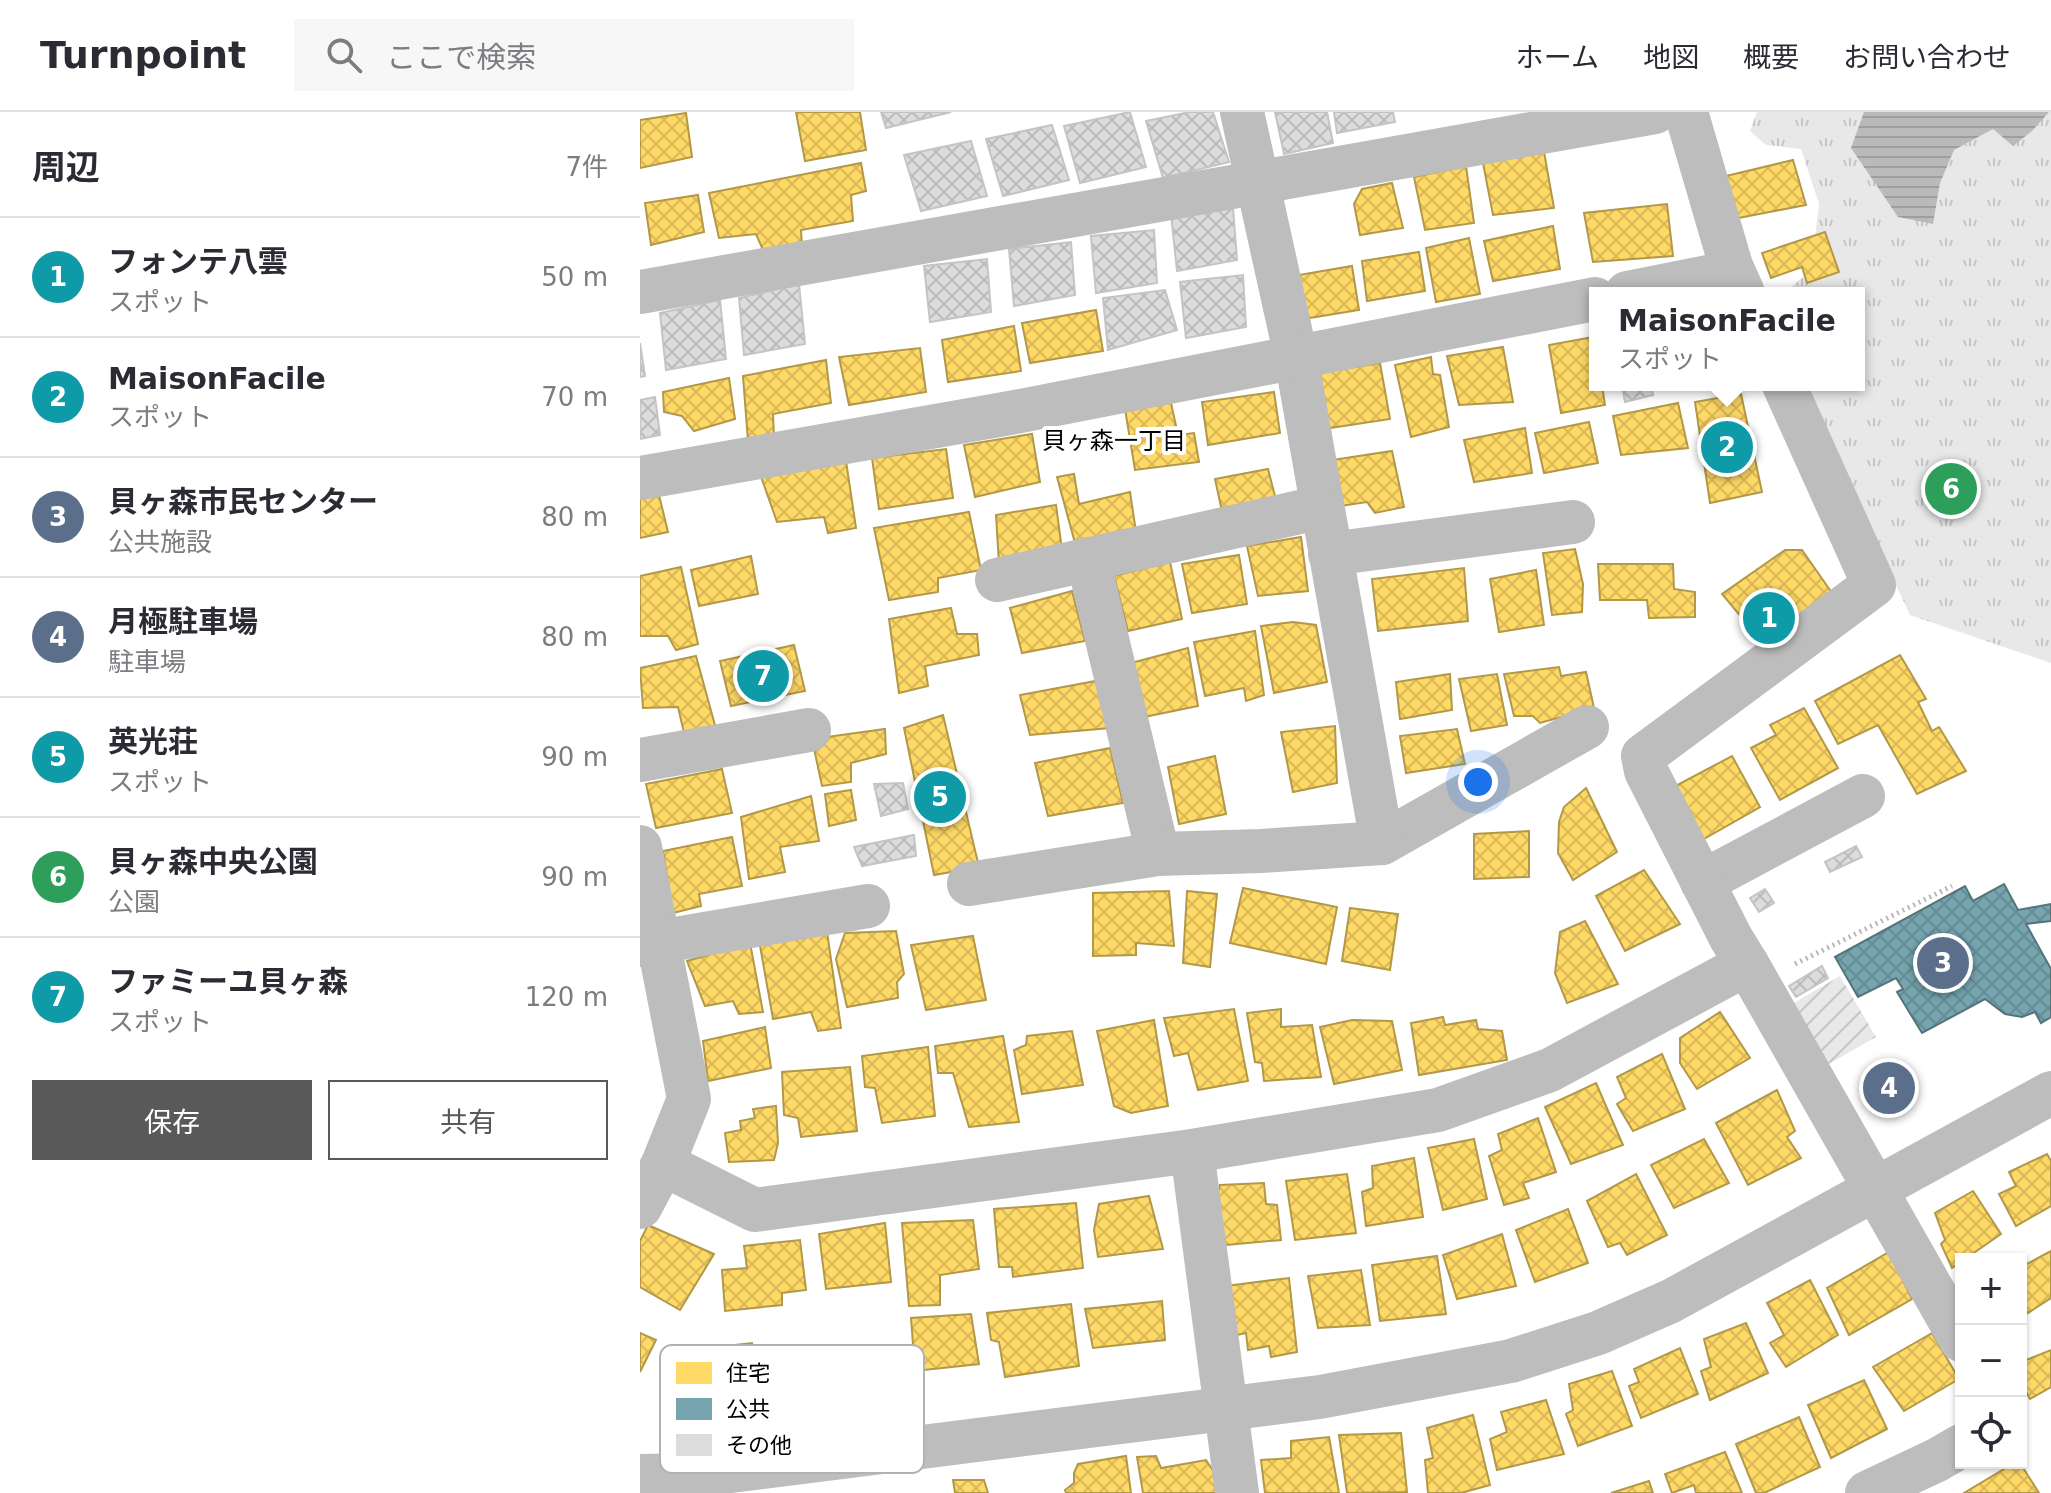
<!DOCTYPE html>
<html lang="ja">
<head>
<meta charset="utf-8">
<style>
  :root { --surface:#fff; --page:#f7f7f7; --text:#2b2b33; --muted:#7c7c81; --line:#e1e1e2; --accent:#595959 }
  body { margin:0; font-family:"DejaVu Sans","Noto Sans JP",sans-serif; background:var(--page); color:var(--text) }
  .controls { position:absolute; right:24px; bottom:24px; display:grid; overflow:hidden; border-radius:0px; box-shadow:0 2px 6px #0004 }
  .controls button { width:72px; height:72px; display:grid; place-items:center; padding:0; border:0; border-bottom:2px solid var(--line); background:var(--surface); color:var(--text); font:40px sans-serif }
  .you { position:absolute; left:838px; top:670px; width:28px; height:28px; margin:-20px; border:6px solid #fff; border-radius:50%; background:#1a73e8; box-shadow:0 0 0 12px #1a73e833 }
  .badge { display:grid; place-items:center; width:52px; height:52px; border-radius:50%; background:var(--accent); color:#fff; font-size:26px; font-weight:700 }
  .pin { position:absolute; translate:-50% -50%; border:4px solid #fff; box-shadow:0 2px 8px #0006 }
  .popup { position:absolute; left:949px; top:175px; width:276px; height:104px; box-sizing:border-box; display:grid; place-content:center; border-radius:0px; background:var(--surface); filter:drop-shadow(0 2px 6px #0005); font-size:26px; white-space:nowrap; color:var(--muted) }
  .popup b { font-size:30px; color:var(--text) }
  .popup::after { content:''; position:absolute; left:50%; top:100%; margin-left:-16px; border:16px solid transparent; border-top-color:var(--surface) }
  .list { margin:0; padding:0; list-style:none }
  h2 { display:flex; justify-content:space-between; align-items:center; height:104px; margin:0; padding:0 32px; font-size:34px }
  h2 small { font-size:26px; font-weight:400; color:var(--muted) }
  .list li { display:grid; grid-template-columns:52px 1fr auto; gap:24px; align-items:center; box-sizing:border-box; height:120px; padding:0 32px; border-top:2px solid var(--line) }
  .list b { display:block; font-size:30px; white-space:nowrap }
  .list p { margin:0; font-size:26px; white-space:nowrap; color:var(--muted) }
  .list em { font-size:26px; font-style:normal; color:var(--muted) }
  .actions { display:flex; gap:16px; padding:24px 32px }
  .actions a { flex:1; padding:18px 0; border:2px solid var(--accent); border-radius:0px; text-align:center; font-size:28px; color:var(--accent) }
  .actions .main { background:var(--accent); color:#fff }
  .icon { flex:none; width:44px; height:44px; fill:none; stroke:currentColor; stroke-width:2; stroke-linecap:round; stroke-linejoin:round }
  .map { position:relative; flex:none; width:1411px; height:1381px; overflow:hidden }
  header { display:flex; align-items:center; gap:48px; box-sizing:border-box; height:112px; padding:0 40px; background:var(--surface); border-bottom:2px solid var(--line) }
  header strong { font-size:38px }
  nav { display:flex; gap:44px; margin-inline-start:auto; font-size:28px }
  .search { width:560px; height:72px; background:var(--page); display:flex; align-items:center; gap:20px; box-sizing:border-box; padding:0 28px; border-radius:0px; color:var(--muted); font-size:30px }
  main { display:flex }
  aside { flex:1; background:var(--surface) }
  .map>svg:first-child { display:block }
</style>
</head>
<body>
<header>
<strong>Turnpoint</strong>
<div class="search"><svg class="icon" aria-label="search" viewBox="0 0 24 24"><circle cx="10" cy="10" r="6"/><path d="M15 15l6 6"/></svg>ここで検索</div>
<nav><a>ホーム</a><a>地図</a><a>概要</a><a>お問い合わせ</a></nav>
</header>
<main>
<aside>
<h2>周辺<small>7件</small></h2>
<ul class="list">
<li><span class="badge" style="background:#0f9aa8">1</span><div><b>フォンテ八雲</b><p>スポット</p></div><em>50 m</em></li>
<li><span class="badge" style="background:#0f9aa8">2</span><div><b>MaisonFacile</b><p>スポット</p></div><em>70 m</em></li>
<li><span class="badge" style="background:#5c6f8a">3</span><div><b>貝ヶ森市民センター</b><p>公共施設</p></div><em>80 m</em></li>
<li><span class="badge" style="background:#5c6f8a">4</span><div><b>月極駐車場</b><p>駐車場</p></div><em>80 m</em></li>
<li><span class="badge" style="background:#0f9aa8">5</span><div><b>英光荘</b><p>スポット</p></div><em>90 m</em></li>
<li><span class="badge" style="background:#2e9e5b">6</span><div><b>貝ヶ森中央公園</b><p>公園</p></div><em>90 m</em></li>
<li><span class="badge" style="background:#0f9aa8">7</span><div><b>ファミーユ貝ヶ森</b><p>スポット</p></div><em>120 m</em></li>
</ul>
<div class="actions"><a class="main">保存</a><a>共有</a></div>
</aside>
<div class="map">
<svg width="1411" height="1381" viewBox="0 0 1411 1381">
  <defs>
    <pattern id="park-tufts" width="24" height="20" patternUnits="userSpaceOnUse" patternTransform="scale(2)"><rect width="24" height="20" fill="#e8e8e8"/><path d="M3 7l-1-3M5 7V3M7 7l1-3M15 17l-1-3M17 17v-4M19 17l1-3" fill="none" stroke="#c5c5c5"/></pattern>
    <pattern id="garden-furrows" width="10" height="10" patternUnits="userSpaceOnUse" patternTransform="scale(2)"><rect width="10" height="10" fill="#e8e8e8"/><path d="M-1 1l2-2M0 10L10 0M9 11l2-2" fill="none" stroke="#c5c5c5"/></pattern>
    <pattern id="water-rules" width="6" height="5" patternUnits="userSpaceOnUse" patternTransform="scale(2)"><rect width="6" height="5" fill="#bababa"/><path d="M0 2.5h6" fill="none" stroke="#9e9e9e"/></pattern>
    <pattern id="homes-cross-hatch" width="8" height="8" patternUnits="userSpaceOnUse" patternTransform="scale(2)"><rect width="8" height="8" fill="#ffd966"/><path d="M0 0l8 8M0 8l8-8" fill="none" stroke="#d9b857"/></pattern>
    <pattern id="public-cross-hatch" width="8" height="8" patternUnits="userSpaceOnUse" patternTransform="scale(2)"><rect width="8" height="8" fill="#76a5af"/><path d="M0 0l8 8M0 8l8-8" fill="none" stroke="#648c95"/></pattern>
    <pattern id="building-cross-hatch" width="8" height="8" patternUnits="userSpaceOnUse" patternTransform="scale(2)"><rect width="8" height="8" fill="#dcdcdc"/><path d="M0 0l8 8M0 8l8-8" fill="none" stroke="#bbb"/></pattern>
  </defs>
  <rect width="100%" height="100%" fill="#fff"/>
  <polygon fill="url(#park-tufts)" points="1117,0 1411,0 1411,551 1270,503 1162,273 1219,273 1219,181 1143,181 1171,159 1179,92 1161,37 1126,33 1110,19"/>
  <polygon fill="url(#garden-furrows)" points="1200,864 1236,925 1187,953 1152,892"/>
  <polygon fill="url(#water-rules)" points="1224,0 1409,0 1392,19 1373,34 1353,17 1314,38 1300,71 1293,112 1258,105 1211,36"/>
  <g fill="url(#homes-cross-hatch)" stroke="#b29847" stroke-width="2">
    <polygon points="156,0 220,0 226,38 165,49"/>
    <polygon points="46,1 52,45 0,56 0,8"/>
    <polygon points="904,40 914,96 853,103 843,51"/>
    <polygon points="1153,48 1166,93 1093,107 1086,64"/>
    <polygon points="221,51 226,79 211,83 213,109 161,118 162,135 123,138 116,122 79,126 69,81"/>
    <polygon points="826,54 834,111 785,118 774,65"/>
    <polygon points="752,71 763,116 720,123 714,92 722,77"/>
    <polygon points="58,83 64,120 11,133 5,91"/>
    <polygon points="1027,92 1033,144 953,150 944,101"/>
    <polygon points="913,114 920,157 853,169 844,129"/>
    <polygon points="1185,120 1199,160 1167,171 1162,155 1131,166 1122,141"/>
    <polygon points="829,126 840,182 796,190 786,136"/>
    <polygon points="779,140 785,179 727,189 722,149"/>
    <polygon points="712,154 719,198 663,207 653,164"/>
    <polygon points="456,198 463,239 390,251 382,211"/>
    <polygon points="374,214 381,259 308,270 302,228"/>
    <polygon points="953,225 955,273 962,273 965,293 921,301 909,233"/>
    <polygon points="863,235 873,290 819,293 807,244"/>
    <polygon points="280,236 286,280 209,293 199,245"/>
    <polygon points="791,245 793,262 800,263 809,315 771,325 755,253"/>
    <polygon points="186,248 191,291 133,302 134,325 108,329 103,264"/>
    <polygon points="740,251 750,307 677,318 672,262"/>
    <polygon points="89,266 95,307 54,319 42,304 24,300 23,280"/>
    <polygon points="634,280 640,321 568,333 562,290"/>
    <polygon points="1101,282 1122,380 1070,391 1055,290"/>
    <polygon points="531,291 538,323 554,321 559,350 495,358 485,297"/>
    <polygon points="1038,291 1048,336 981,343 973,304"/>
    <polygon points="949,310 958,351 904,361 895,321"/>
    <polygon points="885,316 892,361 834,370 824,328"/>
    <polygon points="392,322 400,370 335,385 324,333"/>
    <polygon points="306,337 313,386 239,397 232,346"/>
    <polygon points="752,339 764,395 735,401 727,390 693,395 692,348"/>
    <polygon points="206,349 216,416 188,421 184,405 137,410 119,359"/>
    <polygon points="628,357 637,392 583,404 575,367"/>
    <polygon points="434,362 439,392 490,380 496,420 435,431 417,365"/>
    <polygon points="18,379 28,420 0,426 0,383"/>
    <polygon points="416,393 422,438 359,452 356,403"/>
    <polygon points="329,400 341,458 298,466 298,480 249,488 234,416"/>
    <polygon points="661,425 668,479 618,484 607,434"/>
    <polygon points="935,437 943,472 942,500 912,503 903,441"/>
    <polygon points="1145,438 1162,438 1192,481 1122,530 1082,482"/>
    <polygon points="599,443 607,492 552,501 542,452"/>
    <polygon points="111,444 118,482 59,494 51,458"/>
    <polygon points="530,450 542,507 488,519 474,464"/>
    <polygon points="958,452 1033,452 1034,477 1055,480 1055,505 1009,506 1007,488 960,488"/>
    <polygon points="41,455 58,532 36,538 28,524 0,524 0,464"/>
    <polygon points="824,456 828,509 738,519 732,467"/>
    <polygon points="896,458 904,513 859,520 850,467"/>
    <polygon points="432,479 445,529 382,541 370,496"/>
    <polygon points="311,496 317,522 337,522 339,543 285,554 288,574 259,581 249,507"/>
    <polygon points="653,510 676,513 687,570 634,581 621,514"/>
    <polygon points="615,519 624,583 606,589 604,576 565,584 554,530"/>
    <polygon points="154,533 165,579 91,594 80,549"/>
    <polygon points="548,536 558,594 504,605 491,551"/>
    <polygon points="1260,543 1286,587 1278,590 1292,619 1299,615 1326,659 1277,682 1238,613 1198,632 1175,589"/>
    <polygon points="56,544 76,617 44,621 38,595 3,596 0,556"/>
    <polygon points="919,555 921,564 946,560 954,596 900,611 893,604 874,604 864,562"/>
    <polygon points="810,562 812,598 760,607 756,570"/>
    <polygon points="857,562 867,613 831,619 819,567"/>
    <polygon points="461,568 470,616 390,623 380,583"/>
    <polygon points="1164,596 1198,656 1140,688 1111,636 1136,623 1130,613"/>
    <polygon points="303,603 339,755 294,763 264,616"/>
    <polygon points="695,614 697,671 653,680 641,620"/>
    <polygon points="245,617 246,642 211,651 211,670 182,674 172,627"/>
    <polygon points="817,617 825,652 766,661 760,624"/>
    <polygon points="470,636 483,691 408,704 395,651"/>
    <polygon points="575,644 586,702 539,712 528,655"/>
    <polygon points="1092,644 1120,695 1057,731 1028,678"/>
    <polygon points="82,657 92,701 16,716 6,672"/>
    <polygon points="946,676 977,740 933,768 918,741 919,710 924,695"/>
    <polygon points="211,678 216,708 189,714 185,682"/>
    <polygon points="171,684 179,729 140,735 145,760 109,767 101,705"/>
    <polygon points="889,719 889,765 834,767 834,722"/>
    <polygon points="92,725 102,774 59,782 61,794 33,801 23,739"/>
    <polygon points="1004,758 1040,812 985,839 956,784"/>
    <polygon points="603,776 697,795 686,852 590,831"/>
    <polygon points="529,779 534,834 496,831 496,843 453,844 453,781"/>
    <polygon points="547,779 577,782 570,855 543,851"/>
    <polygon points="710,796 758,802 750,858 702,849"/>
    <polygon points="945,809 978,872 927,891 915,861 920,820"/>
    <polygon points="186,813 201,916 178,919 171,900 133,907 119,828"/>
    <polygon points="256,819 264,862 257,870 258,886 207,895 196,847 205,821"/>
    <polygon points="333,824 346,888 286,898 271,833"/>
    <polygon points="110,831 123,900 99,902 93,889 65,894 47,849"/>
    <polygon points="594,897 608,969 558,978 548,941 534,944 524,906"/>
    <polygon points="641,897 641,915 672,913 681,965 624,969 622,951 615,950 607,901"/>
    <polygon points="1080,900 1110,946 1057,977 1040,951 1040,926"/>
    <polygon points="803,905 805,913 836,908 838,917 862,919 867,948 779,963 771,911"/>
    <polygon points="514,908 528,994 491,1001 474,994 457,919"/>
    <polygon points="712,908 752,909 762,958 694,972 680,915"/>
    <polygon points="125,915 131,956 68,969 63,929"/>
    <polygon points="432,919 443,973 382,982 374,938 386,933 387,924"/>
    <polygon points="363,924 379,1010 329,1015 313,961 298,961 295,934"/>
    <polygon points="288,935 295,1004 242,1011 235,976 225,975 222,944"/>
    <polygon points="1022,942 1045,997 993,1019 977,992 986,986 977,965"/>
    <polygon points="210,955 217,1019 161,1025 158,1006 144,1003 142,960"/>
    <polygon points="956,971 983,1033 931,1052 905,995"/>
    <polygon points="1137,978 1155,1019 1147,1025 1161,1046 1108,1073 1076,1011"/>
    <polygon points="136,994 138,1031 134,1048 89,1050 85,1021 101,1018 100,1009 115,1006 113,997"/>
    <polygon points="898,1006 916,1060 883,1071 889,1086 864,1093 849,1044 862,1038 858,1022"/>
    <polygon points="834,1027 847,1087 803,1098 788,1036"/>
    <polygon points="1064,1027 1089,1071 1034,1096 1011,1053"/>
    <polygon points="1407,1042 1411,1049 1411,1094 1376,1114 1359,1082 1376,1074 1369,1060"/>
    <polygon points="774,1046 783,1105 726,1114 722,1080 733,1076 732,1054"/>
    <polygon points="707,1062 716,1121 655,1128 646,1069"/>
    <polygon points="996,1062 1027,1123 987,1143 980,1131 968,1135 947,1089"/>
    <polygon points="624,1071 626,1092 637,1093 641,1128 576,1134 573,1097 580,1073"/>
    <polygon points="1333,1079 1361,1122 1312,1156 1301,1132 1305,1128 1295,1101"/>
    <polygon points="509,1084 523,1137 458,1145 454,1118 459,1092"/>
    <polygon points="436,1091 443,1156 373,1165 372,1155 359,1155 354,1097"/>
    <polygon points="928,1097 948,1151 895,1170 876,1118"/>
    <polygon points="333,1108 339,1157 300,1163 300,1193 269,1194 262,1111"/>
    <polygon points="245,1111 251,1170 186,1177 179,1122"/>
    <polygon points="8,1113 74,1142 40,1198 0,1175 0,1129"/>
    <polygon points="862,1122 876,1174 817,1187 803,1143"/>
    <polygon points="160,1128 166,1178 142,1181 142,1193 85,1199 82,1158 107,1156 104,1134"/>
    <polygon points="1411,1139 1411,1186 1388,1201 1381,1190 1381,1155"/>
    <polygon points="1249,1140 1272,1187 1209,1223 1187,1176"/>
    <polygon points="797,1144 806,1202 740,1209 732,1153"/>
    <polygon points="721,1158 730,1213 678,1216 668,1164"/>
    <polygon points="649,1166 657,1240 631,1245 629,1234 608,1238 606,1221 583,1226 577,1175"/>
    <polygon points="1170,1168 1198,1223 1146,1255 1130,1231 1144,1223 1127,1191"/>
    <polygon points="522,1189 525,1228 453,1236 445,1197"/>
    <polygon points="431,1192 439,1254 365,1265 359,1230 351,1228 347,1201"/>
    <polygon points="331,1202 339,1252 275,1259 271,1206"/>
    <polygon points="1106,1211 1128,1261 1070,1288 1061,1259 1071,1255 1064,1227"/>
    <polygon points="0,1221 16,1228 0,1260"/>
    <polygon points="1292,1221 1319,1267 1264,1299 1233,1255"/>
    <polygon points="112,1231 119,1284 70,1287 71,1309 24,1315 21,1287 33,1255 51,1254 50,1238"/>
    <polygon points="1040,1236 1058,1282 1001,1306 989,1274 999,1270 994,1257"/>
    <polygon points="1411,1238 1411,1275 1390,1287 1381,1271 1381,1250"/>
    <polygon points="972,1259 992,1314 938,1334 926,1302 933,1298 929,1272"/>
    <polygon points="1224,1268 1247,1317 1191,1346 1168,1293"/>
    <polygon points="906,1288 924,1342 857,1358 850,1327 867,1320 861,1300"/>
    <polygon points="833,1303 850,1373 821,1381 788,1381 785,1348 793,1346 787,1316"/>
    <polygon points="1159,1305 1180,1355 1124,1381 1116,1381 1096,1332"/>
    <polygon points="761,1321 767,1380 707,1381 699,1323"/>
    <polygon points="689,1325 699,1381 625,1381 621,1348 651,1346 651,1329"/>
    <polygon points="1085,1340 1102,1381 1056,1381 1054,1373 1032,1381 1025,1362"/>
    <polygon points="486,1344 491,1381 426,1381 425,1378 434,1371 434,1361 438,1352"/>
    <polygon points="516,1344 521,1356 566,1348 576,1363 578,1381 503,1381 497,1345"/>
    <polygon points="1374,1351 1380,1351 1399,1381 1324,1381"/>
    <polygon points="313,1368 344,1368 348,1381 315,1381"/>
    <polygon points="1009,1369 1013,1381 971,1381"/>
  </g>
  <polygon fill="url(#public-cross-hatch)" stroke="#53747a" stroke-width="2" points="1364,772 1378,798 1411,792 1411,809 1386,812 1411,857 1411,905 1401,911 1395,900 1382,905 1365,902 1345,887 1282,921 1257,880 1263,877 1256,866 1218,885 1195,845 1325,774 1333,789"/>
  <g fill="url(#building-cross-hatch)" stroke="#c4c4c4" stroke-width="2">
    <polygon points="241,0 311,0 246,16"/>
    <polygon points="490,0 506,55 440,71 424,14"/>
    <polygon points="550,0 573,0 589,50 523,66 506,9"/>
    <polygon points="635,0 687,0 693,31 644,42"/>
    <polygon points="694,0 753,0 755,10 697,21"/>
    <polygon points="412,13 429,68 363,84 346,27"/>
    <polygon points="331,29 347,84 281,99 264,43"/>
    <polygon points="593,96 597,148 537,159 531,102"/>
    <polygon points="514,118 517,171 456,181 451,124"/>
    <polygon points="431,130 435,183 374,194 369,137"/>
    <polygon points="347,147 351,200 290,210 284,154"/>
    <polygon points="603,163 606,215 546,226 540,170"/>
    <polygon points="159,172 165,232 104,243 99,186"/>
    <polygon points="525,178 537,218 468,238 463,186"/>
    <polygon points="80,188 86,247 26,258 20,201"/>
    <polygon points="0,231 5,264 0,265"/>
    <polygon points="982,273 1011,273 1013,283 985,290"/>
    <polygon points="15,285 20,323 0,327 0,288"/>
    <polygon points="263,671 268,697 241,704 234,672"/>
    <polygon points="274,723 276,744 222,754 214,735"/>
    <polygon points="1216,734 1222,745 1190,760 1185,750"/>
    <polygon points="1125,777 1134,791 1119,800 1110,786"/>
    <polygon points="1182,854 1188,866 1156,885 1149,874"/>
  </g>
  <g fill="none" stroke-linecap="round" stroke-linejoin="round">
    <polyline stroke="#b8b8b8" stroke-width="5" stroke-dasharray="2 4" stroke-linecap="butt" points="1155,852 1312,774"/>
    <g stroke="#bdbdbd" stroke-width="44">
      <polyline points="602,0 656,245 742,731 947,615"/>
      <polyline points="1046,0 1091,154 1103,181"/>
      <polyline points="0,180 1015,0"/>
      <polyline points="987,181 1093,160"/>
      <polyline points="0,366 370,301 955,187"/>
      <polyline points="690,442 933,410"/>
      <polyline points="448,447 518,742"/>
      <polyline points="357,468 682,395"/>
      <polyline points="0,648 169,618"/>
      <polyline points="0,735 49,987 23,1052 0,1095"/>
      <polyline points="1062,770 1223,684"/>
      <polyline points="329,772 518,742 621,739 742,731"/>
      <polyline points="0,833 228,794"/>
      <polyline points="1107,852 1091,826 1006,659 1003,644 1234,473 1144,273"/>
      <polyline points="552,1039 597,1381"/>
      <polyline points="23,1052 115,1098 552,1039 798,998 910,958 1107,852 1321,1228"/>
      <polyline points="0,1364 59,1363 680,1285 871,1249 958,1221 1031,1189 1411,981"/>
      <polyline points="1227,1381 1297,1348 1321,1334"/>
    </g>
  </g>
  <g text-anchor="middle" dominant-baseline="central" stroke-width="8" stroke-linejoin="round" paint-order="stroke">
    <g font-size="24" fill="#000" stroke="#fff">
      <text x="474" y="329">貝ヶ森一丁目</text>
    </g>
  </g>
  <rect x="20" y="1233" width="264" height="128" rx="12" fill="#fff" stroke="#b2b2b2" stroke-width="2"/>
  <rect x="36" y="1250" width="36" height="22" fill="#ffd966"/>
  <rect x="36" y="1286" width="36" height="22" fill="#76a5af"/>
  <rect x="36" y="1322" width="36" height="22" fill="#dcdcdc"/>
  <g font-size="22" fill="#000">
    <text x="86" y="1269">住宅</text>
    <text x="86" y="1305">公共</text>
    <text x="86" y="1341">その他</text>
  </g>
</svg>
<div class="controls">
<button>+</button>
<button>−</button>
<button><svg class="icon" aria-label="locate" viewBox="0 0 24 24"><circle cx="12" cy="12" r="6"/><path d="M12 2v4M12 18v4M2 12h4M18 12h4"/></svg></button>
</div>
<div class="you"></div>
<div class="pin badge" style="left:1129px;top:506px;background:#0f9aa8">1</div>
<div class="pin badge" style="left:1087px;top:335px;background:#0f9aa8">2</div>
<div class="popup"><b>MaisonFacile</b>スポット</div>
<div class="pin badge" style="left:1303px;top:851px;background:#5c6f8a">3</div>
<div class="pin badge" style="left:1249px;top:976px;background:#5c6f8a">4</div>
<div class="pin badge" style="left:300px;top:685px;background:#0f9aa8">5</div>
<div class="pin badge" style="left:1311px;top:377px;background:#2e9e5b">6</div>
<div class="pin badge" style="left:123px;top:564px;background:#0f9aa8">7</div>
</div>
</main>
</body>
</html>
